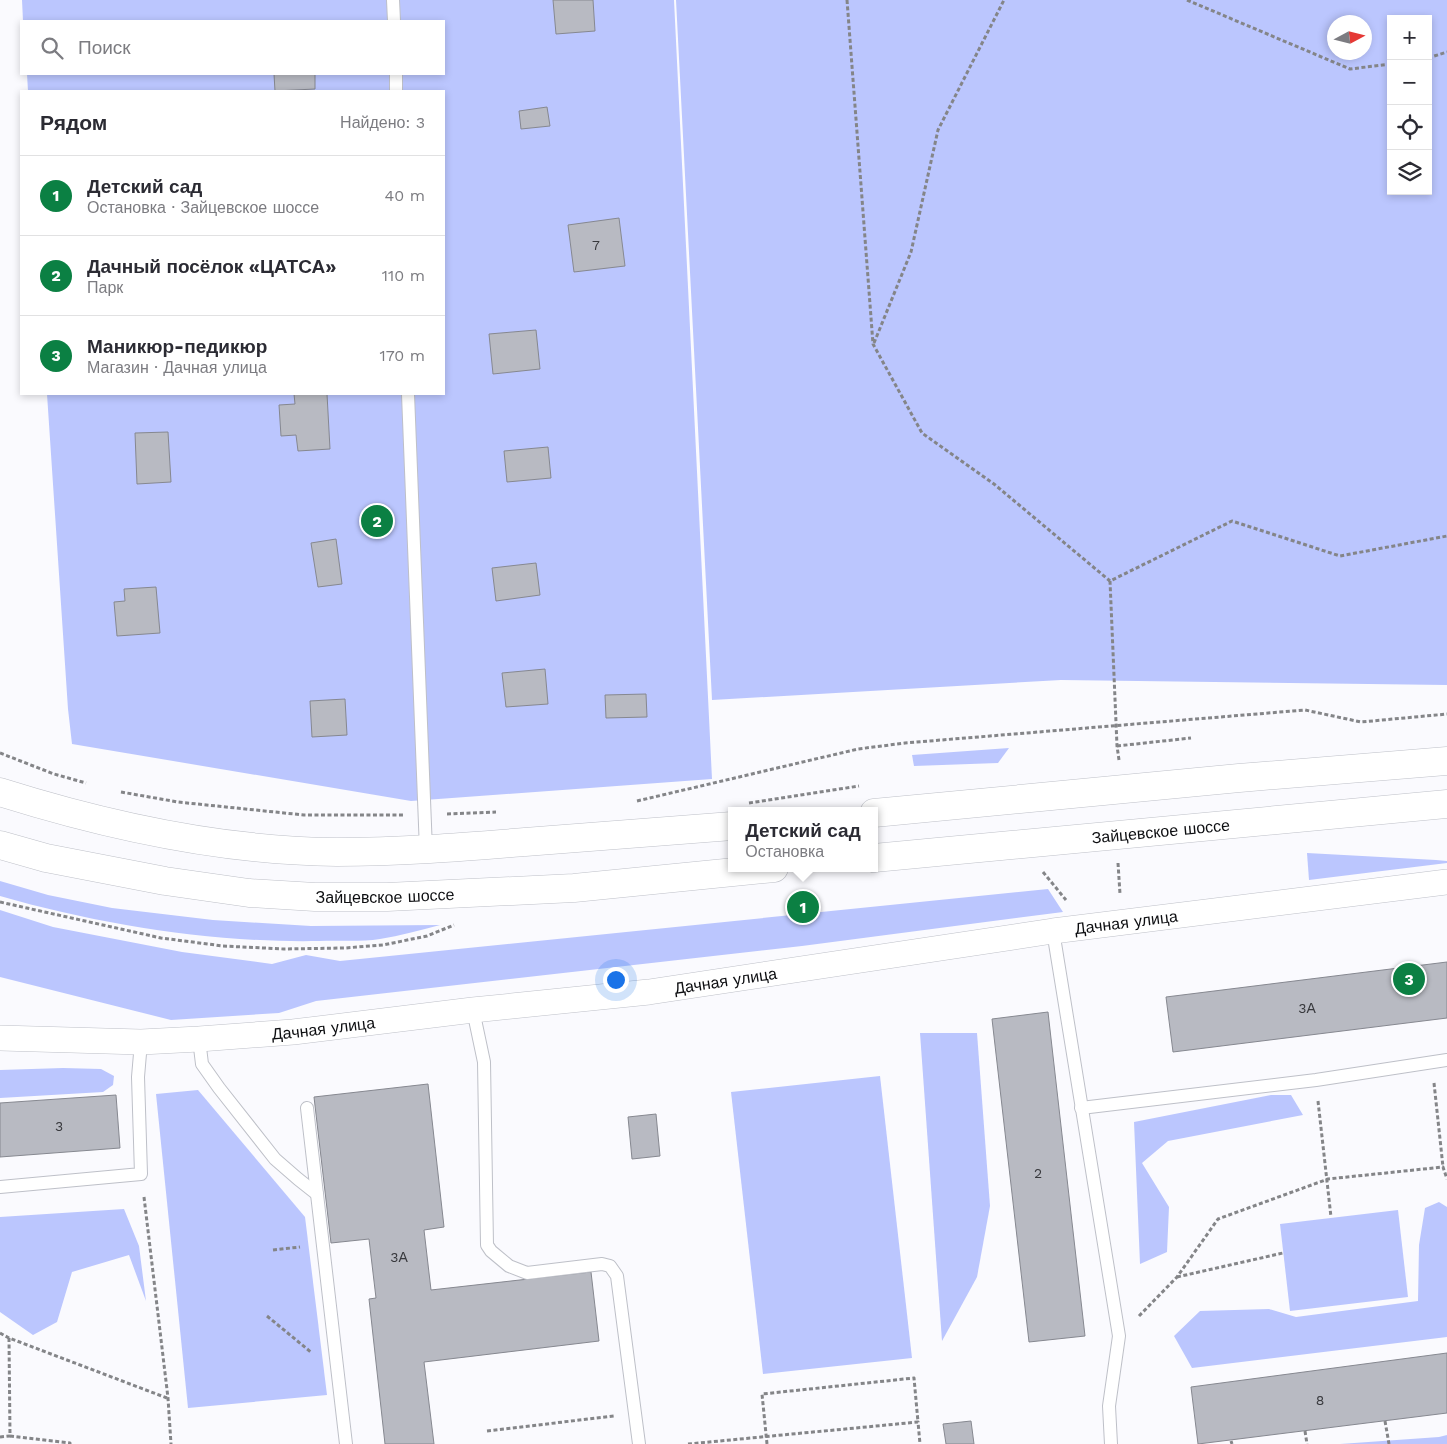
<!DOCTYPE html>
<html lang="ru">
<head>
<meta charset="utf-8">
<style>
  :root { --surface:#fff; --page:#f7f7f7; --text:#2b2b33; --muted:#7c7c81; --line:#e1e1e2; --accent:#0b8043 }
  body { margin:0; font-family:"Work Sans",sans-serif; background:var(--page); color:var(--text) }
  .controls { position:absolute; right:15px; top:15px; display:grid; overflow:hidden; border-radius:0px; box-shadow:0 2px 8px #0003 }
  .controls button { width:45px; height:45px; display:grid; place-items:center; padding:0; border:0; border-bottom:1px solid var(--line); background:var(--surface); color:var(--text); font:25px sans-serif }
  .compass { position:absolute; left:1327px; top:15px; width:45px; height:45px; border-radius:50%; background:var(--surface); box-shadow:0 2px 8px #0003; rotate:83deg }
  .you { position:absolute; left:615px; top:979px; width:18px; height:18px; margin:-12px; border:4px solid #fff; border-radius:50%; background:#1a73e8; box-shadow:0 0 0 8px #1a73e833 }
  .badge { display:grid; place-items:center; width:32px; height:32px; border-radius:50%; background:var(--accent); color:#fff; font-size:16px; font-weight:700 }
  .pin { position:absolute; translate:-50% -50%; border:2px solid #fff; box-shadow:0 1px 5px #0006 }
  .popup { position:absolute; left:728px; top:807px; width:150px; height:65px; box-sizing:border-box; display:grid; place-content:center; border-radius:0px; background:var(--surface); filter:drop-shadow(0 1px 4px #0005); font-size:16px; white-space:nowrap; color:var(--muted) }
  .popup b { font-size:19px; color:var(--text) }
  .popup::after { content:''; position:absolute; left:50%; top:100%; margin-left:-10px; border:10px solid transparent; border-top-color:var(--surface) }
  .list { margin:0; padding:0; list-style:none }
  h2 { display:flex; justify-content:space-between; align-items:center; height:65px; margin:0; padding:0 20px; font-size:21px }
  h2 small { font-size:16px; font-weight:400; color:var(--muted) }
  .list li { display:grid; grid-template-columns:32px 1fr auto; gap:15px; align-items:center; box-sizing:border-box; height:80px; padding:0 20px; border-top:1px solid var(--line) }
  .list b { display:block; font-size:19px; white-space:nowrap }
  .list p { margin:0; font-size:16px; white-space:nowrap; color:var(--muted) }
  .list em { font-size:16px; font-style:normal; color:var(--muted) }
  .icon { flex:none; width:28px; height:28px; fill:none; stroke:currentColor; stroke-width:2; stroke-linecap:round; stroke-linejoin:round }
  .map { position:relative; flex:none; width:1447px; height:1444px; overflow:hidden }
  .search { position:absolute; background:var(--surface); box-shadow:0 2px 8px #0003; left:20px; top:20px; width:425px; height:55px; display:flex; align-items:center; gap:12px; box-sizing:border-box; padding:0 18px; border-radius:0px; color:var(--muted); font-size:19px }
  .panel { position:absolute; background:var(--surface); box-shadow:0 2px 8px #0003; left:20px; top:90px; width:425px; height:305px; border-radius:0px }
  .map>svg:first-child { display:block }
</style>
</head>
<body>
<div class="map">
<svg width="1447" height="1444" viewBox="0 0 1447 1444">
  <rect width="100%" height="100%" fill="#fafafe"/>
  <g fill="#bbc6fe" fill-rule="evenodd">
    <polygon points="22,0 674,0 712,779 411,801 72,744 68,709 47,394 444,394 444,91 28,91 27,74 444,74 444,21 23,21"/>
    <path d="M 676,0 L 1447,0 L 1447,685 L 1061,680 L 712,700 ZM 1391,19 L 1428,19 L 1428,191 L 1391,191 ZM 1334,22 L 1364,22 L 1364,52 L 1334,52 Z"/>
    <polygon points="1009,748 998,763 914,766 912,755"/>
    <polygon points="1307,853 1436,860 1447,861 1447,863 1309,880"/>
    <path d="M 0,881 L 48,895 L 112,908 L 213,920 L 311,926 L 440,925 C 420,930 400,936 380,939 C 361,942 339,940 319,941 C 214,943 101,925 0,896 Z"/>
    <polygon points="1048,889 1063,912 802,946 316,1001 279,1013 171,1020 0,977 0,910 53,927 182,952 272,964 306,955 340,961"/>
    <polygon points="920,1033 977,1033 990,1206 977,1277 942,1341"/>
    <polygon points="63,1068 101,1069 114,1076 113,1085 103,1092 0,1098 0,1070"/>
    <polygon points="880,1076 912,1358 763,1374 731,1092"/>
    <polygon points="198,1090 305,1217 327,1395 188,1408 156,1094"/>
    <polygon points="1271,1095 1291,1095 1303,1115 1168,1141 1142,1163 1169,1207 1167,1252 1140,1264 1134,1122"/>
    <polygon points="1439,1202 1447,1207 1447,1337 1192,1368 1174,1336 1200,1311 1269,1309 1296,1317 1418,1301 1419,1245 1425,1208"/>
    <polygon points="124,1209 139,1246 146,1301 129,1255 72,1272 57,1322 33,1335 0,1312 0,1217"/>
    <polygon points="1398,1210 1408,1297 1290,1311 1280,1224"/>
    <polygon points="1447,1435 1447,1444 1340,1444 1439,1437"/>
  </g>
  <g fill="#b8bac2" stroke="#868890">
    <polygon points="553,0 593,0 595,31 556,34"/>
    <polygon points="274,74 315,74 315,89 275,91"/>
    <polygon points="547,107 550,126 521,129 519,111"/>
    <polygon points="619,218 625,266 574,272 568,225"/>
    <polygon points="536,330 540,369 493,374 489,334"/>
    <polygon points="294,394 327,394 330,449 298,451 296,435 281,436 279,405 295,404"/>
    <polygon points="168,432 171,482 137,484 135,433"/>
    <polygon points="548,447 551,478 507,482 504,451"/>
    <polygon points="336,539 342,584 318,587 311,543"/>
    <polygon points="536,563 540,595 496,601 492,568"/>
    <polygon points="156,587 160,633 117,636 114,602 125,601 124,589"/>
    <polygon points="545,669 548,704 506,707 502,673"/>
    <polygon points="646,694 647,717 606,718 605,695"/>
    <polygon points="345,699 347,735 312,737 310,701"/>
    <polygon points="1447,962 1447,1018 1173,1052 1166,997"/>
    <polygon points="1048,1012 1085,1336 1029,1342 992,1019"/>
    <polygon points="428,1084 444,1227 424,1230 431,1290 591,1272 599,1341 424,1362 434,1444 385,1444 369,1299 376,1298 369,1239 331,1243 314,1097"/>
    <polygon points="116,1095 120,1148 0,1157 0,1103"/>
    <polygon points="656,1114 660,1156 632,1159 628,1117"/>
    <polygon points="1447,1353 1447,1413 1198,1444 1191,1387"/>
    <polygon points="971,1421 974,1444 946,1444 943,1424"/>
  </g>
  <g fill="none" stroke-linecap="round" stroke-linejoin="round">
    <defs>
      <g id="lane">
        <polyline points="393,0 394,21"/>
        <polyline points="396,74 396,91"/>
        <polyline points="408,394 426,850"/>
        <polyline points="1053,931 1119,1336 1109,1406 1111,1444"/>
        <polyline points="473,1010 484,1062 487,1245 491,1251 509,1266 527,1273 602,1264 610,1266 617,1276 639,1444"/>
        <polyline points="199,1039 202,1064 219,1088 275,1159 298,1179 317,1194"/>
        <polyline points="307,1108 346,1444"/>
        <polyline points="1081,1108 1316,1080 1447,1060"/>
        <polyline points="0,1187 141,1174 138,1077 141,1042"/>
      </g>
      <g id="street">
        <path id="s1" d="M 0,1038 L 141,1042 L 199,1039 L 293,1032 L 473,1010 L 649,992 L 1053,931 L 1447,882"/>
      </g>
      <g id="secondary">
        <path d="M 0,792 C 108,826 223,851 337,852 C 400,852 462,847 525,842 C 594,837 663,831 732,826"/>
        <polyline points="874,813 1239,778 1447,761"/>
        <path id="s2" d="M 0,845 L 46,858 L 165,881 L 249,893 L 315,897 L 387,897 L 574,888 L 774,868"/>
        <path id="s3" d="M 874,858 L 1447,804"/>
      </g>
    </defs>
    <use href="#lane" stroke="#bec0c8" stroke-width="14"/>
    <use href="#street" stroke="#bec0c8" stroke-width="26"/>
    <use href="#secondary" stroke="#bec0c8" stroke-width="29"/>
    <g stroke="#848588" stroke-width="3" stroke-dasharray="4 2.5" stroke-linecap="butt">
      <polyline points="847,0 873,344 922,433 994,484 1110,581"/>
      <polyline points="1187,0 1350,69 1391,64"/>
      <polyline points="1428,58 1447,52"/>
      <polyline points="874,343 911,252 938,130 1004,0"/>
      <polyline points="1117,746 1191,738"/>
      <polyline points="0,753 54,774 86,783"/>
      <polyline points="1119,760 1117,746 1110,581 1232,521 1340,556 1447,536"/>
      <polyline points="121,792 178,802 304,815 403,815"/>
      <polyline points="637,801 858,749 905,743 1305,710 1361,722 1447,714"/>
      <polyline points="749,803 859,786"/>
      <polyline points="447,814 496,812"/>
      <polyline points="1118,863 1120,894"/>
      <polyline points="1043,872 1066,900"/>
      <polyline points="0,902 161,938 223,946 284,949 345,948 383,945 427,936 454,925"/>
      <polyline points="1434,1083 1443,1167"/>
      <polyline points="1318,1101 1331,1217"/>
      <polyline points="144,1197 168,1398 171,1444"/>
      <polyline points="273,1250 300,1247"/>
      <polyline points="1177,1277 1283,1253"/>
      <polyline points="267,1316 312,1353"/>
      <polyline points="1139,1316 1177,1277 1218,1219 1328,1179 1443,1167 1447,1179"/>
      <polyline points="0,1333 9,1338 167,1398"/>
      <polyline points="1385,1421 1389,1444"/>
      <polyline points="487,1431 614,1416"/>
      <polyline points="1305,1431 1307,1444"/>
      <polyline points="10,1436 70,1443 70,1444"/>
      <polyline points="0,1437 10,1436 9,1338"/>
      <polyline points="1231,1441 1232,1444"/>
      <polyline points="688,1444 918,1422 920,1444"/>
      <polyline points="767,1444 762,1394 914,1378 918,1422"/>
    </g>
    <use href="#lane" stroke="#fff" stroke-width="12"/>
    <use href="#street" stroke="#fff" stroke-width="25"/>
    <use href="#secondary" stroke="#fff" stroke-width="28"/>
  </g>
  <g text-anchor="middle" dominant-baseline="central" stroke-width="4.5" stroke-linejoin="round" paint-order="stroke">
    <g font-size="14" fill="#38393d">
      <text x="596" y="245">7</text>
      <text x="1307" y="1008">3А</text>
      <text x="59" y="1126">3</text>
      <text x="1038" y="1173">2</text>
      <text x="399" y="1257">3А</text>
      <text x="1320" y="1400">8</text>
    </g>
    <g font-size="16" fill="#0d0e11" stroke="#fafafe">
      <text stroke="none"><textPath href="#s3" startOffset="288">Зайцевское шоссе</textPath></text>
      <text stroke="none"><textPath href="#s2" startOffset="390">Зайцевское шоссе</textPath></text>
      <text stroke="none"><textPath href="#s1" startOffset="1134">Дачная улица</textPath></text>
      <text stroke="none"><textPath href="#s1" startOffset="729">Дачная улица</textPath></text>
      <text stroke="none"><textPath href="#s1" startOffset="324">Дачная улица</textPath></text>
    </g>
  </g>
</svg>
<div class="controls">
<button>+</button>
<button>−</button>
<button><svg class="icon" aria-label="locate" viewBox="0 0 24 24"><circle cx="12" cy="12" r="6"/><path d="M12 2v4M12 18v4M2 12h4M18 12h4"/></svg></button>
<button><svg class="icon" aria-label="layers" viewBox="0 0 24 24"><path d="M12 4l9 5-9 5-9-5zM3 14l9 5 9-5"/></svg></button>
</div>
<svg class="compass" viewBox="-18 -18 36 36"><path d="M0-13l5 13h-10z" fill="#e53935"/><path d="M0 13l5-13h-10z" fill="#7c7c81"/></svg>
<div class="you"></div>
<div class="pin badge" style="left:803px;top:907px">1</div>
<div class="popup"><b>Детский сад</b>Остановка</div>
<div class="pin badge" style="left:377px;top:521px">2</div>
<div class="pin badge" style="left:1409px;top:979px">3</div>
<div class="search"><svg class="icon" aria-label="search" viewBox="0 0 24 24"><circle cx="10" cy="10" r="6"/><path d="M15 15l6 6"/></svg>Поиск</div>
<section class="panel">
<h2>Рядом<small>Найдено: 3</small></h2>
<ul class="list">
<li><span class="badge">1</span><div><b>Детский сад</b><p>Остановка · Зайцевское шоссе</p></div><em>40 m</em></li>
<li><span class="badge">2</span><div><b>Дачный посёлок «ЦАТСА»</b><p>Парк</p></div><em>110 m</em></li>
<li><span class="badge">3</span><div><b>Маникюр-педикюр</b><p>Магазин · Дачная улица</p></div><em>170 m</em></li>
</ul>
</section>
</div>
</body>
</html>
